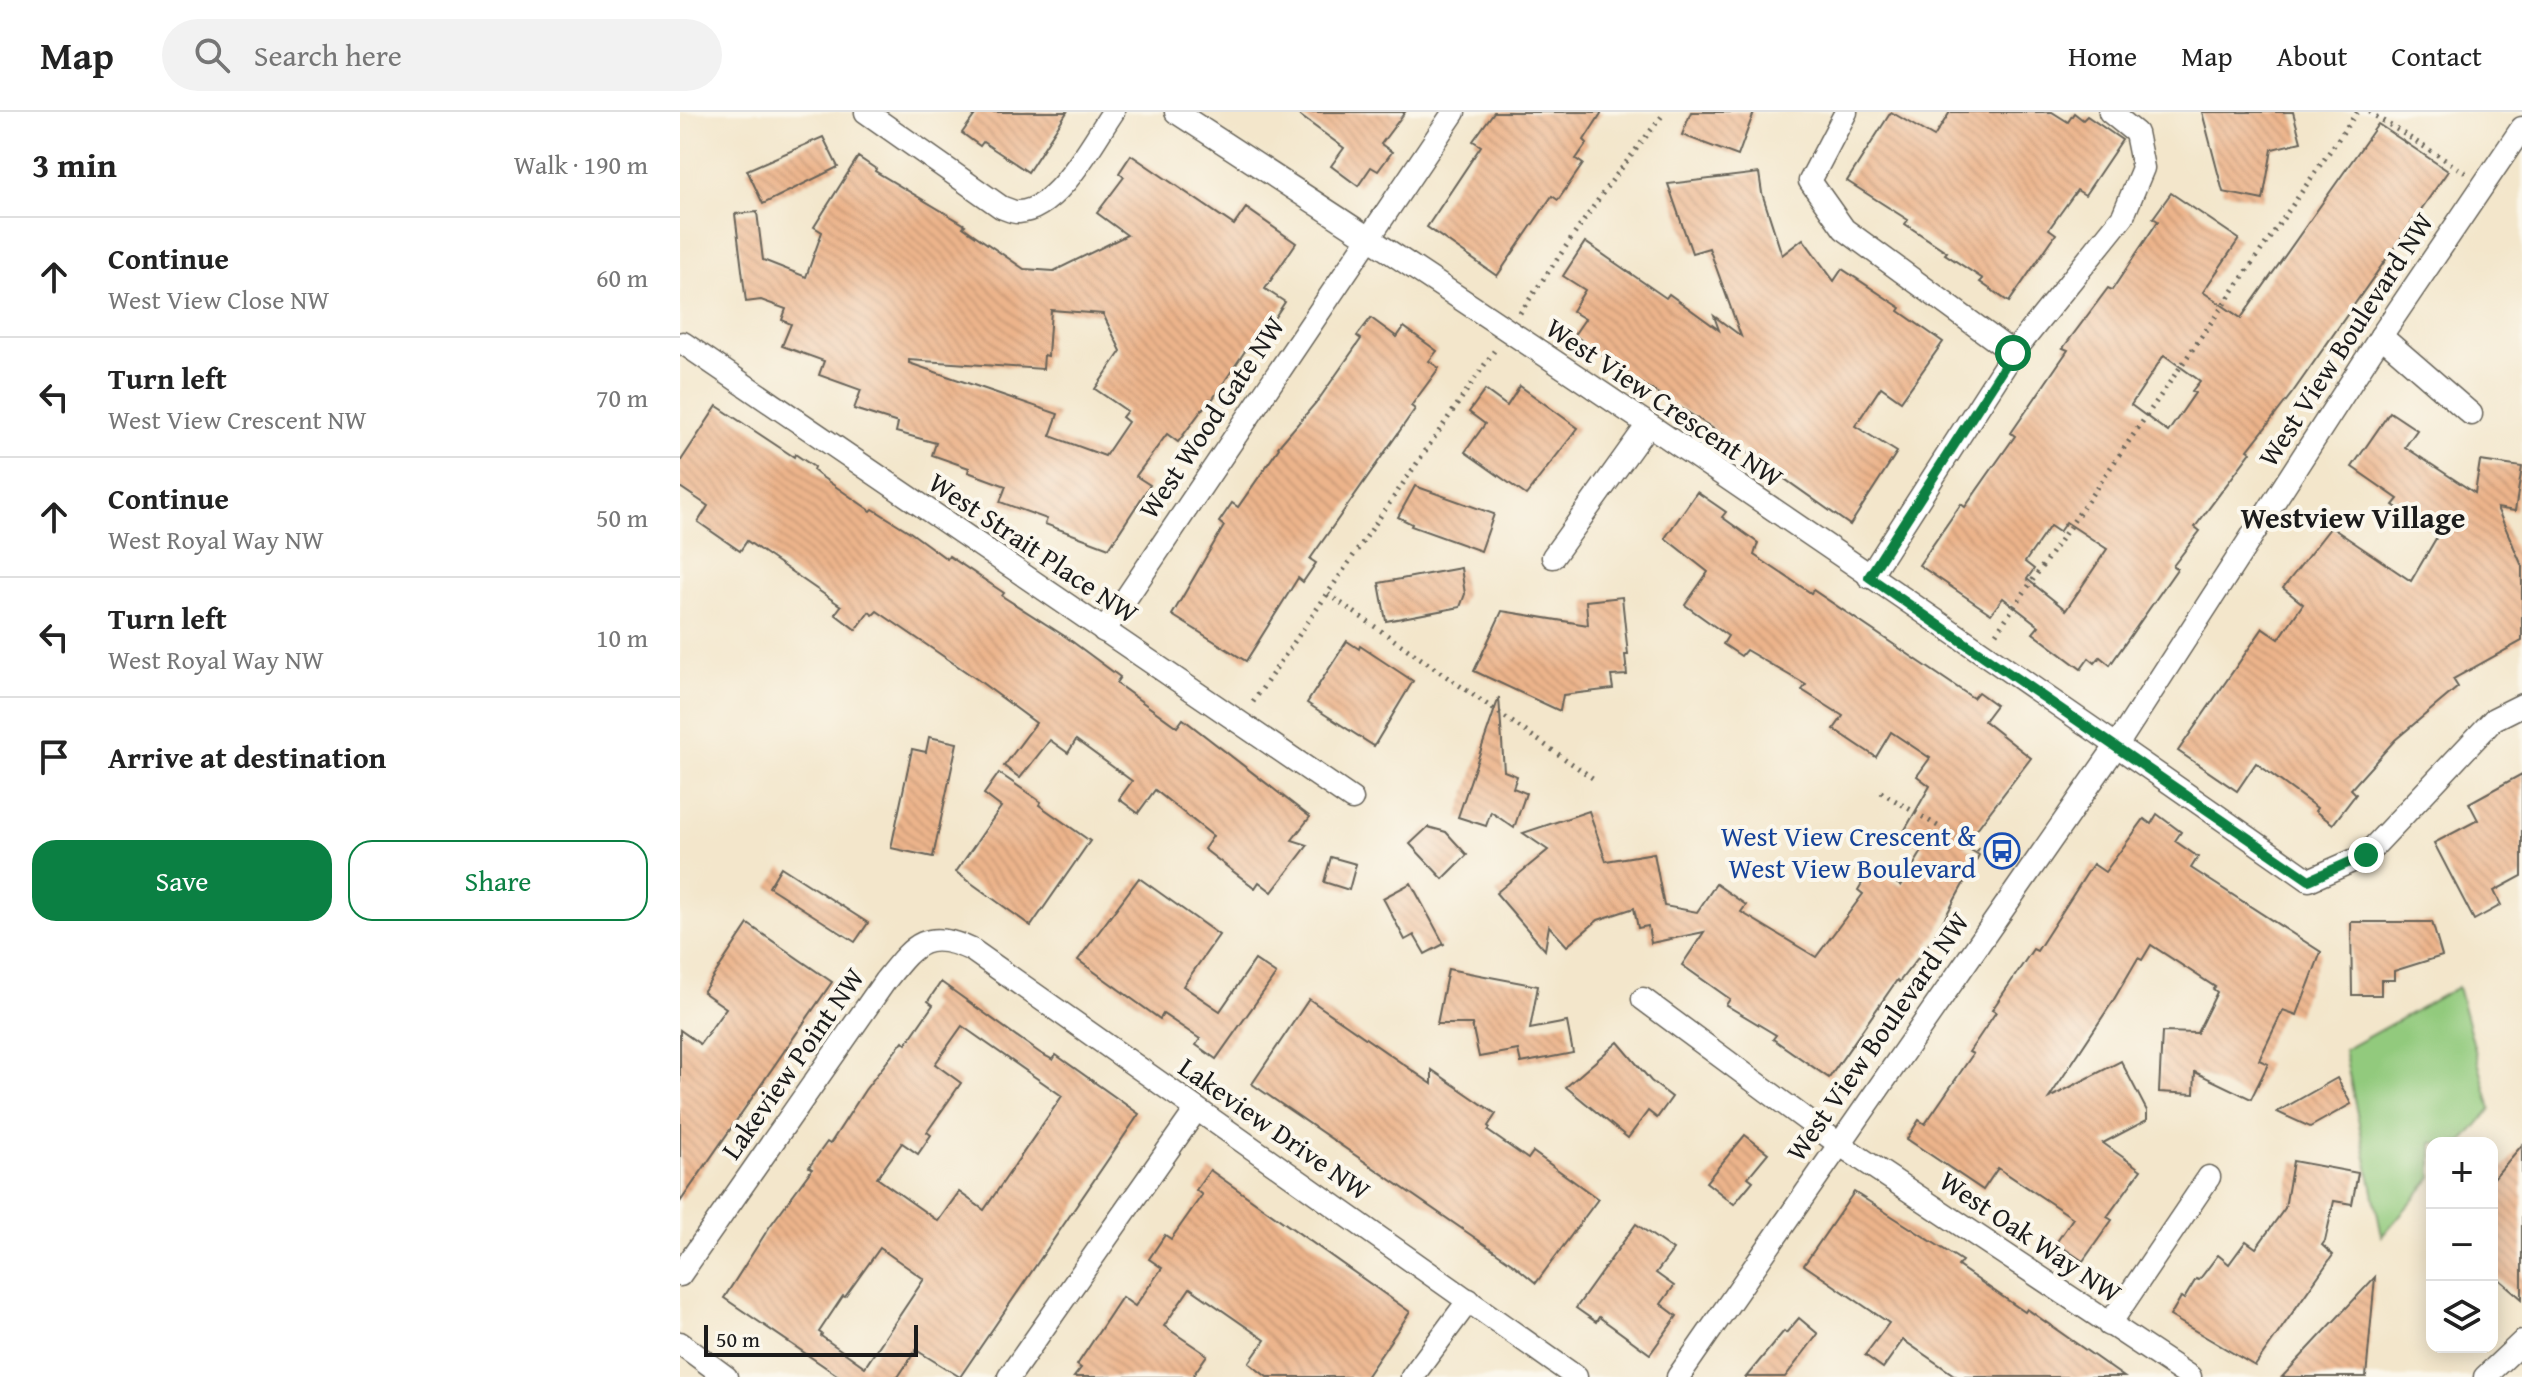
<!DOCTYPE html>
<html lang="en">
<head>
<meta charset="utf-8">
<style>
  :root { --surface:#fff; --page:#f2f2f2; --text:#222; --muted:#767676; --line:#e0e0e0; --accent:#0b8043 }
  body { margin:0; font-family:"Gentium Book Plus",serif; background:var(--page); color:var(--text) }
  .controls { position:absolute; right:24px; bottom:24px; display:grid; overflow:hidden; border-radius:16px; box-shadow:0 4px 20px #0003 }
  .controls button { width:72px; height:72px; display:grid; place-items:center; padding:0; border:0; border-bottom:2px solid var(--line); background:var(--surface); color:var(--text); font:40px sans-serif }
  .scale { position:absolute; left:24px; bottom:20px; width:214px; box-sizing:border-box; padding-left:8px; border:4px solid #1c1c1c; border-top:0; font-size:22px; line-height:28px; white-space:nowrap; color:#1c1c1c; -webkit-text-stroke:6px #fbf7ec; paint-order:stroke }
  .stop { position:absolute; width:24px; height:24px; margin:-18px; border:6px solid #0b8043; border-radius:50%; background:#fff }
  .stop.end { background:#0b8043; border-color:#fff; box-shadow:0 2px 8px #0008 }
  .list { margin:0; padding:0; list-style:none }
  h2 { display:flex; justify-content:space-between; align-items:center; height:104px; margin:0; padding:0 32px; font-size:34px }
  h2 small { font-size:26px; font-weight:400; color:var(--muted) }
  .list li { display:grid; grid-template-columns:52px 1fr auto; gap:24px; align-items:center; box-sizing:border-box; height:120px; padding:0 32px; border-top:2px solid var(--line) }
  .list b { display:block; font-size:30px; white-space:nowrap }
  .list p { margin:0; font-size:26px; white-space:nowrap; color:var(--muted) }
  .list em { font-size:26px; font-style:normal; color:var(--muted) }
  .actions { display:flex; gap:16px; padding:24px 32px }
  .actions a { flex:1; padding:18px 0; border:2px solid var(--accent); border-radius:24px; text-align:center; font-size:28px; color:var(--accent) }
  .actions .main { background:var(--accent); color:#fff }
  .icon { flex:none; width:44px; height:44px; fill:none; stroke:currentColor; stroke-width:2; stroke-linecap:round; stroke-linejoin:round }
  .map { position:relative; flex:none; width:1842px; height:1265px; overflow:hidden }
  header { display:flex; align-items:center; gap:48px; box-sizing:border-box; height:112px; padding:0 40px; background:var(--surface); border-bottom:2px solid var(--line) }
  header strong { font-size:38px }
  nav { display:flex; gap:44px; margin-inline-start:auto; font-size:28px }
  .search { width:560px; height:72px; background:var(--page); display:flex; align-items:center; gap:20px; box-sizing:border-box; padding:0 28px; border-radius:44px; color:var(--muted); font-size:30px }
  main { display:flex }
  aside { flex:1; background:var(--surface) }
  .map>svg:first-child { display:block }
</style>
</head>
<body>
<header>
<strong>Map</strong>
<div class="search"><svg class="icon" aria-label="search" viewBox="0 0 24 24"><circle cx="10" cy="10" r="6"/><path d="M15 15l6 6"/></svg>Search here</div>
<nav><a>Home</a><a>Map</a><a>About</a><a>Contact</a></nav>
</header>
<main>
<aside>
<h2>3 min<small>Walk · 190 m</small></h2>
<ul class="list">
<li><svg class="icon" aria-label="ahead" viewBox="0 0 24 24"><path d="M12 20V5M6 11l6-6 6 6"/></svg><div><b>Continue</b><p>West View Close NW</p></div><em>60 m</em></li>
<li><svg class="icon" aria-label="left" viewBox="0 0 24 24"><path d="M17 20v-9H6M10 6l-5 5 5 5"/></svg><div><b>Turn left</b><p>West View Crescent NW</p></div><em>70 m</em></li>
<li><svg class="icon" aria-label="ahead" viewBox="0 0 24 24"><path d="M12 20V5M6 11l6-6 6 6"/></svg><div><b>Continue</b><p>West Royal Way NW</p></div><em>50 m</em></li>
<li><svg class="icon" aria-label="left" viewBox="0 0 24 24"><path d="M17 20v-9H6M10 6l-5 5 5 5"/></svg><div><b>Turn left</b><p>West Royal Way NW</p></div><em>10 m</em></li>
<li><svg class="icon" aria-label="arrive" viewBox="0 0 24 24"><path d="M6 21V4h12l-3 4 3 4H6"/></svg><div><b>Arrive at destination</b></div></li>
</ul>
<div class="actions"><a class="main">Save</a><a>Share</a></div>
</aside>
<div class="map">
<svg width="1842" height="1265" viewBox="0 0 1842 1265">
  <defs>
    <pattern id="building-back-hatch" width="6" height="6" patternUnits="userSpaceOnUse" patternTransform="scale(2)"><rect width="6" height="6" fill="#ecb48b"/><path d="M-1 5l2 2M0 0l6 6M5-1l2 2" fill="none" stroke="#ca9a77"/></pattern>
  </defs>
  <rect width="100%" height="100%" fill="#fbf7ec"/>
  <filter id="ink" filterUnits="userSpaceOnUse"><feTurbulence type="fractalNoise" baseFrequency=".0125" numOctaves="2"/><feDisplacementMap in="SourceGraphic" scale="16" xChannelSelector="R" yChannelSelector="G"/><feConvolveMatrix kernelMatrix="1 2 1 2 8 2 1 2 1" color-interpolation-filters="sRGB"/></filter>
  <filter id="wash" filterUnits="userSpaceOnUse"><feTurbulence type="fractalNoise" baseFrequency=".006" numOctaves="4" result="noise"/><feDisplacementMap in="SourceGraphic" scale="32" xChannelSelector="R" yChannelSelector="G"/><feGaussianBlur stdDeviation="1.8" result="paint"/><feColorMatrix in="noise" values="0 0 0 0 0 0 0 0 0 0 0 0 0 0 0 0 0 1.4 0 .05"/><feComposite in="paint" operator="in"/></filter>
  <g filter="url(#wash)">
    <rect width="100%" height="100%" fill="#f3e6cb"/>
    <polygon fill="#92ca7d" stroke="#57734c" stroke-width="2" points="1778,875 1811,997 1782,1031 1752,1031 1752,1066 1702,1124 1664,938"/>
    <g id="blocks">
      <g fill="url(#building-back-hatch)" fill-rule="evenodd">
        <polygon points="297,0 387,0 348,60 303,30 300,34 282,21"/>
        <polygon points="615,0 725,0 701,32 712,40 698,59 691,55 678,74 651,54 664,36"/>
        <polygon points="814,0 922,0 904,28 907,31 896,47 903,52 878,88 872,84 817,164 747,115 801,34 793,29"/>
        <polygon points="1011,0 1074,0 1058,44 1002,23"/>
        <polygon points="1211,0 1254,25 1270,0 1372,0 1388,10 1394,1 1403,8 1407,4 1442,28 1405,83 1397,78 1369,117 1376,122 1329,190 1300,170 1303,167 1265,142 1267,140 1225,112 1228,108 1167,69"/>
        <polygon points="1522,0 1613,0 1621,30 1592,37 1583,88 1543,80"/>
        <path d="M 1698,12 L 1768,59 L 1613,280 L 1568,338 L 1571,340 L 1515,415 L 1520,419 L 1493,454 L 1497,457 L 1430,553 L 1420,545 L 1415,551 L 1409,546 L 1401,557 L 1353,521 L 1359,514 L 1323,486 L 1311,502 L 1239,453 L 1281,392 L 1285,395 L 1335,324 L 1331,321 L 1388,238 L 1383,236 L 1428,176 L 1432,178 L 1478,109 L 1473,106 L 1491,81 L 1559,127 L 1523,180 L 1561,206 ZM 1484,243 L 1520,269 L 1512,279 L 1515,281 L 1488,320 L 1451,293 ZM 1386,410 L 1427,437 L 1386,498 L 1347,467 L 1354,457 L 1345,450 L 1370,414 L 1379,420 Z"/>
        <polygon points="143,25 158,55 83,92 67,58"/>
        <path d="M 451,43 L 554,113 L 566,96 L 616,131 L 585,177 L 605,190 L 593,208 L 588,205 L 532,288 L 530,287 L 498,330 L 487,322 L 456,364 L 470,373 L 429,436 L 365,412 L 367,407 L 320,390 L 326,374 L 288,360 L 289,356 L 252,343 L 256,331 L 216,320 L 218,311 L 174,297 L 181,278 L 139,263 L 144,249 L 102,234 L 111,212 L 102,208 L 106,197 L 81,188 L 66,190 L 55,102 L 77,100 L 83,148 L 126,165 L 142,120 L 134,115 L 178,45 L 196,57 L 195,59 L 285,113 L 283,115 L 344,157 L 374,159 L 447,123 L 417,101 L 444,65 L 439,61 ZM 371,198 L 423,202 L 441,239 L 415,277 L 447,299 L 442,305 L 448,310 L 425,344 L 370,324 L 378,302 L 229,251 L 229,248 L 363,257 L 364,243 L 368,244 Z"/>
        <polygon points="1079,61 1082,81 1102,143 1123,127 1154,169 1162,157 1221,196 1219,199 1263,230 1221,289 1201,275 1175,314 1217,340 1170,413 1028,313 955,267 894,223 905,207 892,199 905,178 883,164 905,130 986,186 989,182 1039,218 1034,204 1061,224 1029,136 1012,141 988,72"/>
        <polygon points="691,206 717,225 724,215 757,239 749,249 759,256 731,294 735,297 630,447 636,451 623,470 618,466 566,549 492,503 544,414 539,410 552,391 558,395 599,336 598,335 639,287 681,227 677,224"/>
        <polygon points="840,274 898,316 846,383 785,340 805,312 789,300 805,278 827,294"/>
        <polygon points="37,294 114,345 115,342 134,355 133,358 139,363 191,399 193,397 230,420 267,447 269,444 324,481 322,484 386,525 440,565 436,571 497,615 503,607 630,705 612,728 628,733 592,780 579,770 575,776 524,737 533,724 475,678 458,701 439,687 452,669 396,628 388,641 370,628 340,666 324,654 356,611 298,568 197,499 193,503 189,500 176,518 155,502 161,494 67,429 60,439 18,410 28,394 0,375 0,350"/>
        <polygon points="1710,300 1737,318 1725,335 1795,381 1800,349 1842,355 1835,399 1817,396 1842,454 1842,529 1773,567 1778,575 1715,628 1671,677 1676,682 1653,712 1635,699 1637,696 1576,651 1557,679 1498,639 1583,516 1599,527 1623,492 1603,476 1651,415 1731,469 1758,423 1713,393 1718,387 1672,355"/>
        <polygon points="735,374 814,402 801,439 731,414 732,412 718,405"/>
        <polygon points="1017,380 1046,400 1042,405 1078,431 1074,443 1131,481 1133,478 1293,586 1298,580 1316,593 1304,609 1351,646 1284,734 1299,743 1255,824 1219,870 1217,868 1149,966 1093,927 1096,923 1046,893 1050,887 1002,853 1024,820 971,831 968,814 958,816 954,796 918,808 887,834 869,814 865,838 816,781 868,738 843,721 909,699 926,749 974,741 984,794 1017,800 1036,772 1066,793 1061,800 1136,845 1183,782 1178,778 1191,756 1221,774 1244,736 1222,723 1250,674 1237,664 1250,646 1211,620 1196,645 1154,617 1163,604 1122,578 1126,573 1066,538 1061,544 1043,532 1048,524 1005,493 1028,460 985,426"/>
        <polygon points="781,456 785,482 780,495 706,509 699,471"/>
        <polygon points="942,485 948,543 945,543 947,563 931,564 933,577 883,583 880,599 794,559 822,499 908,513 906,489"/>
        <polygon points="667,529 679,537 680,534 733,569 694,634 627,591"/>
        <polygon points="819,585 824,659 837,664 833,676 846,681 834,716 811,700 806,714 778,705"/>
        <polygon points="249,625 277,631 253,745 211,736 232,637 246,640"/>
        <polygon points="319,661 361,690 359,693 410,729 351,814 276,760 321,695 304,682"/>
        <polygon points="1842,662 1842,764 1814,779 1821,793 1794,808 1754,731 1798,708 1789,691"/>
        <polygon points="1477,702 1501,720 1495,729 1518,745 1511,756 1641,840 1617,903 1603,898 1579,948 1588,952 1571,987 1515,960 1514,982 1479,980 1482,920 1517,921 1537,880 1533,877 1535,875 1471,833 1462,848 1458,846 1433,889 1369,986 1441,949 1467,999 1467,1008 1423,1031 1461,1058 1427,1105 1432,1108 1403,1149 1376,1131 1393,1106 1318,1056 1303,1078 1227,1027 1239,1008 1245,1012 1293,942 1289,940 1316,900 1312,898 1353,837 1357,839 1413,752 1425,760 1464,707 1471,712"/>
        <polygon points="748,715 766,720 787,743 763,767 730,732"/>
        <polygon points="651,745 676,752 669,778 644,770"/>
        <polygon points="101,755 188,811 175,830 89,775"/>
        <polygon points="459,766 539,823 503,874 540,899 575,848 596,862 536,947 516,933 520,927 483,902 480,907 398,848"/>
        <polygon points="731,771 764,832 745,842 734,823 725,828 703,786"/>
        <polygon points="1671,810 1752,810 1762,844 1714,859 1714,868 1701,868 1701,883 1672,883"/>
        <polygon points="68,812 152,870 0,1090 0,918 20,932 46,896 23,880"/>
        <polygon points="768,857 858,874 850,917 887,910 893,941 841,951 838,938 799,945 792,912 757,912"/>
        <path d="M 261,870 L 360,941 L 373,948 L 376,943 L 459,1002 L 280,1265 L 236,1238 L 218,1265 L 160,1265 L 44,1186 L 90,1114 L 132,1057 L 129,1055 L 147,1030 L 150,1032 L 185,978 L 223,929 L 226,932 L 253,893 L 248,889 ZM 282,914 L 382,984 L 304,1098 L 279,1080 L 258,1109 L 197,1066 L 222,1031 L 238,1042 L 251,1023 L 247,1020 L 281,971 L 255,952 ZM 200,1136 L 244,1167 L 185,1255 L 141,1224 L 142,1222 L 139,1220 L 163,1184 L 165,1185 Z"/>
        <polygon points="629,887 752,972 752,958 816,1002 808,1014 810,1016 808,1019 848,1047 853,1040 918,1087 856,1171 833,1152 572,972"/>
        <polygon points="938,930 971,969 992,985 977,1006 968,999 948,1026 886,975"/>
        <polygon points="1657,966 1671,992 1630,1015 1597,1000"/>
        <polygon points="1065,1023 1088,1041 1068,1065 1073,1069 1054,1092 1026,1070"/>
        <polygon points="1842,1033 1842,1187 1812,1161 1812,1068"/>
        <polygon points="1613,1049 1678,1061 1672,1092 1654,1089 1645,1129 1642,1133 1653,1143 1575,1254 1490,1204 1501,1185 1504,1187 1516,1167 1519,1168 1538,1143 1549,1152 1566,1129 1576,1136 1605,1096"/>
        <polygon points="530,1058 730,1200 686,1265 587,1265 569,1251 585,1228 510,1176 484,1214 527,1243 512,1265 394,1265 401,1256 397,1253 442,1185 455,1194 482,1156 469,1147 485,1123 491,1127 522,1083 516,1078"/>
        <polygon points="1174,1080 1282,1149 1278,1154 1345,1200 1347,1197 1444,1265 1277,1265 1223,1228 1203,1256 1185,1243 1209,1211 1124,1153"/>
        <polygon points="956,1112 993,1138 976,1161 994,1174 981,1192 997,1204 970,1242 919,1205 916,1210 896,1196"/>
        <polygon points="1695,1165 1686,1265 1602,1265"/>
        <polygon points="1119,1206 1138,1222 1105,1265 1066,1265 1104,1219 1106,1221"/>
      </g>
    </g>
  </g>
  <g filter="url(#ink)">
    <use href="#blocks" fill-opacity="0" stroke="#676359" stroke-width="2"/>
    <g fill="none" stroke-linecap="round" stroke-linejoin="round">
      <defs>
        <g id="minor">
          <path d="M 186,0 L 321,95 C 327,97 334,101 339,100 C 378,98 413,29 433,0"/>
          <path d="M 496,0 C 879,248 1256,506 1629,768 L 1686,743 L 1814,607 L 1842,593"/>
          <polyline points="1166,0 1130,69 1164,117 1333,241"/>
          <polyline points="1701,224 1791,302"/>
          <polyline points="3,231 672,687"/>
          <polyline points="873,445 967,314"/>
          <polyline points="1189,465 1333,241 1443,104 1463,56 1456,21 1430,0"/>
          <polyline points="424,519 774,0"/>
          <polyline points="963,887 1159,1032 1510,1265"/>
          <path d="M 0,1163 L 205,869 C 234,833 245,816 292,838 L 896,1265"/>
          <polyline points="1429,1213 1529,1065"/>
          <polyline points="0,1231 46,1265"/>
          <polyline points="329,1265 516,998"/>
          <polyline points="732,1265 789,1188"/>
          <polyline points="998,1265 1437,633 1701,224 1842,16"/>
          <polyline points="1805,1265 1842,1230"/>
        </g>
      </defs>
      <use href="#minor" stroke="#676359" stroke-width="25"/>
      <g stroke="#676359" stroke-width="5" stroke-dasharray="2 6" stroke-linecap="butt">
        <polyline points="1689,0 1786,61"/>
        <polyline points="840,201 927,75 985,0"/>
        <polyline points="648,482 914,667"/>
        <polyline points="1316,521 1677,0"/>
        <polyline points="573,590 814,239"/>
        <polyline points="1201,680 1326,755"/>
      </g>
      <use href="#minor" stroke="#fff" stroke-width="22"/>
    </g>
  </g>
  <g fill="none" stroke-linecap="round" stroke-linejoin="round" filter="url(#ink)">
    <polyline stroke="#0b8043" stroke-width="10" points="1333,241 1189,465 1629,768 1686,743"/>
  </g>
  <defs>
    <symbol id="bus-ring" viewBox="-11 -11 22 22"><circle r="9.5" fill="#fbf7ec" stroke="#1a4fb4" stroke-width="1.5"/><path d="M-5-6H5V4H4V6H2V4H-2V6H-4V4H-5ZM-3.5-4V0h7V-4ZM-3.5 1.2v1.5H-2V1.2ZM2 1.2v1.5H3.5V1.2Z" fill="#1a4fb4"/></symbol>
  </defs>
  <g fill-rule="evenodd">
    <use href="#bus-ring" x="1302" y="719" width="40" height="40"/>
  </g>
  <g text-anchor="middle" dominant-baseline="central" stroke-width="8" stroke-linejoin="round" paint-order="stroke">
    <g font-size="28" fill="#1c1c1c" stroke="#fbf7ec">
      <text transform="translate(1665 227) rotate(-57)">West View Boulevard NW</text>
      <text transform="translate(985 290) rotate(34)">West View Crescent NW</text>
      <text transform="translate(531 305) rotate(-56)">West Wood Gate NW</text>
      <text transform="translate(354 435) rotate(34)">West Strait Place NW</text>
      <text transform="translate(1197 924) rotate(-55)">West View Boulevard NW</text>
      <text transform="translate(112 951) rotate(-55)">Lakeview Point NW</text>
      <text transform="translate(595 1016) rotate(35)">Lakeview Drive NW</text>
      <text transform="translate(1351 1124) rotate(34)">West Oak Way NW</text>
    </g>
    <g font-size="28" fill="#164399" stroke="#fbf7ec" text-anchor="end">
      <text x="1296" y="723">West View Crescent &amp;<tspan x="1296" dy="32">West View Boulevard</tspan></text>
    </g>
    <g font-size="30" font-weight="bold" fill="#1c1c1c" stroke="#fbf7ec">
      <text x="1673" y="405">Westview Village</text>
    </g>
  </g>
</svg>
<div class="controls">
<button>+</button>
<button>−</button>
<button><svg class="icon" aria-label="layers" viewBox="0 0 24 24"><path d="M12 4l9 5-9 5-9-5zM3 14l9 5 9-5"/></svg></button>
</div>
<div class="scale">50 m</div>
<div class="stop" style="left:1333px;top:241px"></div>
<div class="stop end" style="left:1686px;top:743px"></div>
</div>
</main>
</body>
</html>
